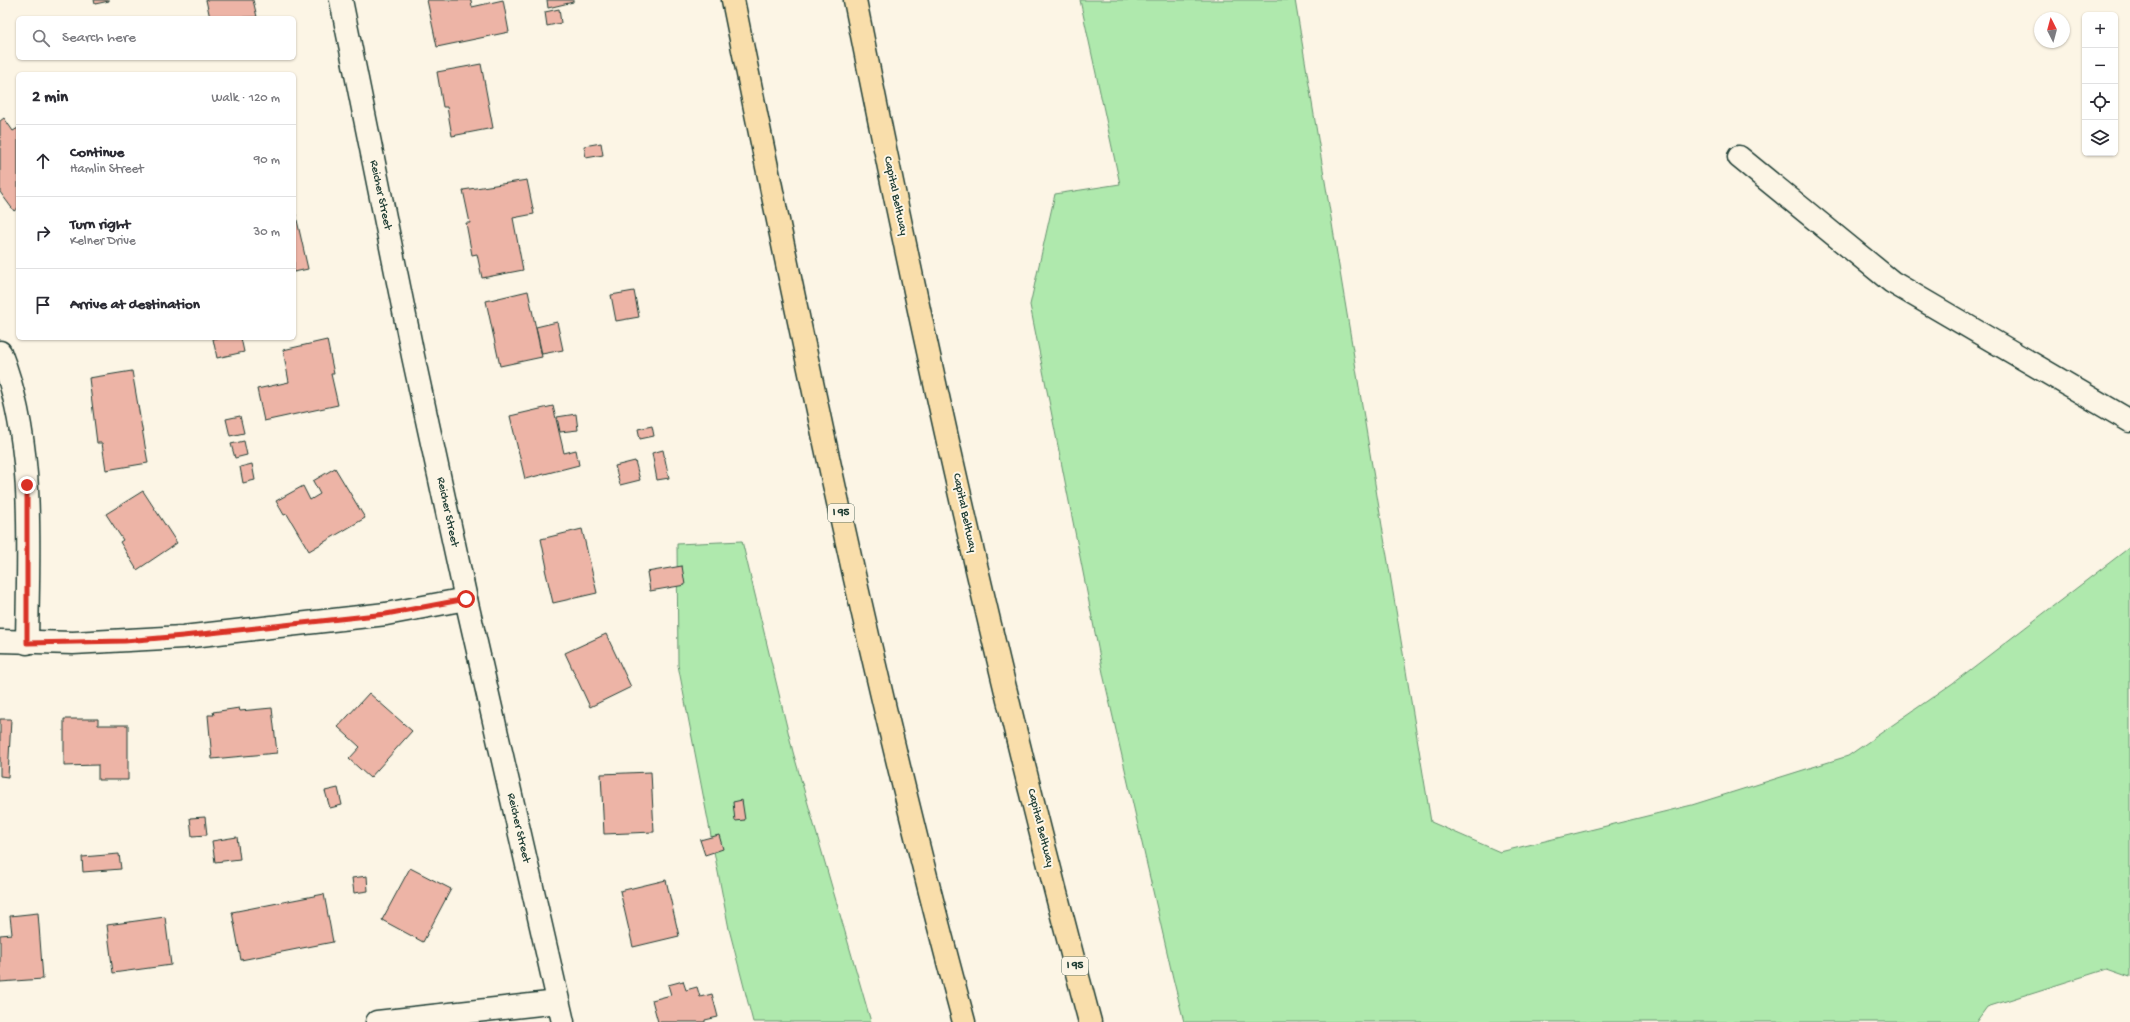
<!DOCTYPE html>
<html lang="en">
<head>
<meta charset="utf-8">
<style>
  :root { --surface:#fff; --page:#f2f2f3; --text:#2b2b33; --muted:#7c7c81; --line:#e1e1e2 }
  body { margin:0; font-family:"Gochi Hand",sans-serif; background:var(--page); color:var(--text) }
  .controls { position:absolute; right:12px; top:12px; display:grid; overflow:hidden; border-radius:6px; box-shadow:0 1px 3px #0004 }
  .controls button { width:36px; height:36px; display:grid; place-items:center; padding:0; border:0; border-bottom:1px solid var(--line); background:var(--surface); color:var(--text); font:20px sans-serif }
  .compass { position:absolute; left:2034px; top:12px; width:36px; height:36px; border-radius:50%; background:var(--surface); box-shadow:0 1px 3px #0004; rotate:354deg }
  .stop { position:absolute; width:12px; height:12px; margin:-9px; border:3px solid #d93025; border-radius:50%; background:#fff }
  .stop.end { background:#d93025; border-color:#fff; box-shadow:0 1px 4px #0008 }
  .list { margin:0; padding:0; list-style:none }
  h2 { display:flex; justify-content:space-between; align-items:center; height:52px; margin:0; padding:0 16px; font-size:17px }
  h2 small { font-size:13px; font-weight:400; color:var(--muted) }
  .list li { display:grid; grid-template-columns:26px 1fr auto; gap:12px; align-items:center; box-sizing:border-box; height:72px; padding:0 16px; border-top:1px solid var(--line) }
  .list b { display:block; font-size:15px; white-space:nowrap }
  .list p { margin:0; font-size:13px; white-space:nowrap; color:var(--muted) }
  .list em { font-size:13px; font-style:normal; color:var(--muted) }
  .icon { flex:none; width:22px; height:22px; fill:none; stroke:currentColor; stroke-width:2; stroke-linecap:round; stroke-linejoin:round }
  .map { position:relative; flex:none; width:2130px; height:1022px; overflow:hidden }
  .search { position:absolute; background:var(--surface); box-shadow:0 1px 3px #0004; left:16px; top:16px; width:280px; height:44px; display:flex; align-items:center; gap:10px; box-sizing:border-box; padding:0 14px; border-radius:6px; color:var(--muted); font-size:15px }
  .panel { position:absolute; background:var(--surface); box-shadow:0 1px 3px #0004; left:16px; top:72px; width:280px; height:268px; border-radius:6px }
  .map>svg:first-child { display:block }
</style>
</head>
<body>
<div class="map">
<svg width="2130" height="1022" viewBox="0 0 2130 1022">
  <rect width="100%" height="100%" fill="#fcf5e5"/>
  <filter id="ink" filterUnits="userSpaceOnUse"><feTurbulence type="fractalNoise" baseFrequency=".025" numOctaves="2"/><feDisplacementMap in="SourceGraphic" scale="8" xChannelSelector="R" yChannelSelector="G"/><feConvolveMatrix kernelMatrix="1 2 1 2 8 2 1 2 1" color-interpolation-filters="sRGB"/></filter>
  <g filter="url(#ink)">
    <g fill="#afe9ad" stroke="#679370">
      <polygon points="1080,0 1295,0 1431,822 1500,852 1692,805 1848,756 1953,683 2130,547 2130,977 2107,969 1987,1007 1976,1022 1184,1022 1173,978 1104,678 1030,305 1055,194 1120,184"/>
      <polygon points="742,541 793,752 871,1022 753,1022 729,929 678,665 677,544"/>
    </g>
    <g fill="#edb4a6" stroke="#1f3d34">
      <polygon points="94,0 109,0 109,1 95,4"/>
      <polygon points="206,0 253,0 257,17 210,18"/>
      <polygon points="427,0 471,0 472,7 503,0 509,32 437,47"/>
      <polygon points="547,0 573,0 573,2 548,8"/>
      <polygon points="559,9 561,23 547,26 545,12"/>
      <polygon points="481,64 493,128 452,136 447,107 443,107 437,72"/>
      <polygon points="4,118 13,131 18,128 18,208 14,211 0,192 0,121"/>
      <polygon points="601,143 603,155 586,158 584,146"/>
      <polygon points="527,180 534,214 513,218 523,270 482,278 477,254 472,255 466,223 470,223 463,190"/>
      <polygon points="294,207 308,269 294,272"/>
      <polygon points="528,291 542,357 500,366 486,301"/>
      <polygon points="634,291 639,317 616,321 611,295"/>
      <polygon points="557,322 563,350 542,354 536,327"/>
      <polygon points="218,338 241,338 244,352 217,358 213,339"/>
      <polygon points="327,340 334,374 331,374 338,405 264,421 257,389 289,382 283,350"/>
      <polygon points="132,371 148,463 106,470 102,443 97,443 89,378"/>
      <polygon points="553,406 564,453 576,450 579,465 525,479 510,416"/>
      <polygon points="576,414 578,430 560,432 557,417"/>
      <polygon points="240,416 244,433 230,436 226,419"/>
      <polygon points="652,426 654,436 640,439 638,429"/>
      <polygon points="244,441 247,455 235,458 231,444"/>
      <polygon points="663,450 669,478 657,480 652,453"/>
      <polygon points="635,461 640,480 620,485 615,466"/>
      <polygon points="252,464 255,480 243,483 240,467"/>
      <polygon points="335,468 365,518 309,551 287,514 284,515 276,501 303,486 310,500 320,494 313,481"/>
      <polygon points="143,491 177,543 137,570 120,542 123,540 106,514"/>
      <polygon points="582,529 597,593 553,603 545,569 547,568 541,539"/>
      <polygon points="682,566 685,585 650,591 647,572"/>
      <polygon points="606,634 631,687 590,707 565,653"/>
      <polygon points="369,693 412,731 370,778 349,759 360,747 338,727"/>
      <polygon points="239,708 240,711 272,708 277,753 212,759 208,715 214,715 213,712"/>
      <polygon points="0,719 11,719 8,777 0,776"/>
      <polygon points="64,719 98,719 98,725 128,725 128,780 98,780 98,765 64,766"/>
      <polygon points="651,772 654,832 604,834 601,774"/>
      <polygon points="338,788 342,805 330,808 325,791"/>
      <polygon points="742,800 745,820 735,821 733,802"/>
      <polygon points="205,817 207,835 192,836 190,818"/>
      <polygon points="719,835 723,849 705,855 700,840"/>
      <polygon points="237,837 240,859 215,862 212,841"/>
      <polygon points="119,854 121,869 83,872 82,857"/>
      <polygon points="410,868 451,889 423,942 382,920"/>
      <polygon points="367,876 368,891 354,893 352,878"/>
      <polygon points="666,880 679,936 633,947 620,891"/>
      <polygon points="324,894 333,942 241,960 232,912"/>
      <polygon points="38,913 43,979 0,982 0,935 12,934 10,916"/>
      <polygon points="165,917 171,965 113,973 107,925"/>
      <polygon points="683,981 686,990 697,987 700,997 712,994 718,1017 705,1020 705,1022 658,1022 652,1000 671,995 668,985"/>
    </g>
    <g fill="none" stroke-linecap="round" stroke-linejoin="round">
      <defs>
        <g id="minor">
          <polyline points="341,0 413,356 466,599 563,1022"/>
          <polyline points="1739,157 1892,282 2130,421"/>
          <path d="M 0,352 C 36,444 28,546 27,643"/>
          <polyline points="0,641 73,643 183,637 386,614 466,599"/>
          <polyline points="377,1022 558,1002"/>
        </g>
        <g id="highway">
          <path d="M 733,0 C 802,342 873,685 964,1022"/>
          <path d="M 855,0 C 923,343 999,684 1090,1022"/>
        </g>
      </defs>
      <use href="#minor" stroke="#1f3d34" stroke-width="25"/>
      <use href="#highway" stroke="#1f3d34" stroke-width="25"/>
      <use href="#minor" stroke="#fcf5e5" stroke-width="22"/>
      <use href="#highway" stroke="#f9deab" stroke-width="22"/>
    </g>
  </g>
  <g fill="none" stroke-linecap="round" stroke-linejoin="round" filter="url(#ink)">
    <polyline stroke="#d93025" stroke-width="5" points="27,485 27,643 125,641 183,636 386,614 466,599"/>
  </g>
  <g text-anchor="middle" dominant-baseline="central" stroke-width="4" stroke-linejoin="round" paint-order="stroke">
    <g fill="#fcf5e5" stroke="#617469" stroke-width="1">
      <rect x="828" y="504" width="26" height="18" rx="3"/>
      <rect x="1062" y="957" width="26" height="18" rx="3"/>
    </g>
    <g font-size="11" font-weight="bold" fill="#1f3d34">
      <text x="841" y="513">I 95</text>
      <text x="1075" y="966">I 95</text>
    </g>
    <g font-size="12" fill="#1f3d34" stroke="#fcf5e5">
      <text transform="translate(380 195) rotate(78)">Reicher Street</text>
      <text transform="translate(895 196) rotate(78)">Capital Beltway</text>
      <text transform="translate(447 512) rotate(78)">Reicher Street</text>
      <text transform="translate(964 513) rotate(78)">Capital Beltway</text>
      <text transform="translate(518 828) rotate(77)">Reicher Street</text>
      <text transform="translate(1040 828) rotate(76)">Capital Beltway</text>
    </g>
  </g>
</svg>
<div class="controls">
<button>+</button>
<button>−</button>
<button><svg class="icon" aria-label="locate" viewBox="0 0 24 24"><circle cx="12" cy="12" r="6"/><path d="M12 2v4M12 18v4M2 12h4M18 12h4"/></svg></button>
<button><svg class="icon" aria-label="layers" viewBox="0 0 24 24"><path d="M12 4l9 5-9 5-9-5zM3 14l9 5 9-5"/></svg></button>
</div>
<svg class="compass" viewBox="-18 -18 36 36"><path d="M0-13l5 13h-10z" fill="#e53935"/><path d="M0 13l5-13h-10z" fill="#7c7c81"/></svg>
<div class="stop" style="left:466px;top:599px"></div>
<div class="stop end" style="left:27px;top:485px"></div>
<div class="search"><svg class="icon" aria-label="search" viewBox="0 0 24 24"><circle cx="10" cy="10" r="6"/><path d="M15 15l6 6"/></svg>Search here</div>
<section class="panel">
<h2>2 min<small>Walk · 120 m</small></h2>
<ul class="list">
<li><svg class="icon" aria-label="ahead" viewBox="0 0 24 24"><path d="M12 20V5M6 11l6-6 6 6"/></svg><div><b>Continue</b><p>Hamlin Street</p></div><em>90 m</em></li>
<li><svg class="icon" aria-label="right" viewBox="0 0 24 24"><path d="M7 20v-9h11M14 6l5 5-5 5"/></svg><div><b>Turn right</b><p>Kelner Drive</p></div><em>30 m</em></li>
<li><svg class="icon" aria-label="arrive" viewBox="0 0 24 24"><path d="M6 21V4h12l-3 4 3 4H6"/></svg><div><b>Arrive at destination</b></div></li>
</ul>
</section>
</div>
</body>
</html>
